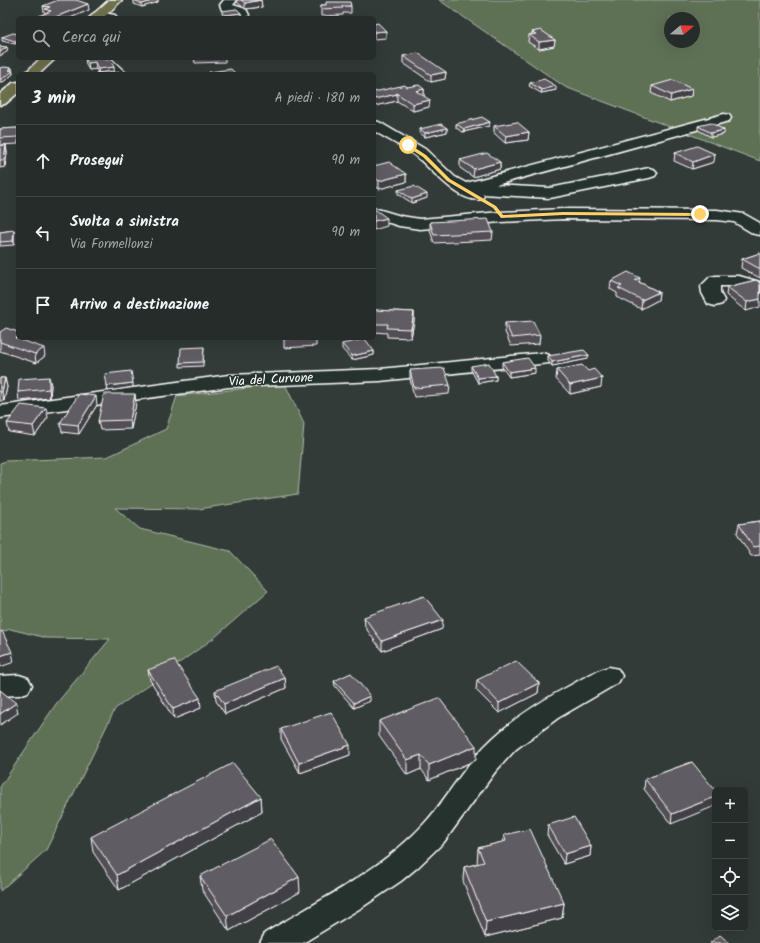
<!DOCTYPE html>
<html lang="it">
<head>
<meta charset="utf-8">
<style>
  :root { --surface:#262c2a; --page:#323836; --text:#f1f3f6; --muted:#a4a7a8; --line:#424847 }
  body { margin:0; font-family:Kalam,sans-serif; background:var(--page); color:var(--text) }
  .controls { position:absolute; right:12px; bottom:12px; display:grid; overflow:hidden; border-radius:6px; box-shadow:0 4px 16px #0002 }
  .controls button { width:36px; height:36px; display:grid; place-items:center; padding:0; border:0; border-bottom:1px solid var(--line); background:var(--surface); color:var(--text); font:20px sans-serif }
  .compass { position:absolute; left:664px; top:12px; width:36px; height:36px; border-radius:50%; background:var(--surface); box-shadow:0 4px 16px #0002; rotate:71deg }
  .stop { position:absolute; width:12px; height:12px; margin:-9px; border:3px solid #ffd166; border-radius:50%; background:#fff }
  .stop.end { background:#ffd166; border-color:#fff; box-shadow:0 1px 4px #0008 }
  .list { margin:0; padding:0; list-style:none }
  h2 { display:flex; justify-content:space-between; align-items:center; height:52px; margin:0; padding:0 16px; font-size:17px }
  h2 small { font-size:13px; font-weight:400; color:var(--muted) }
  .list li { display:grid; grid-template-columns:26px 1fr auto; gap:12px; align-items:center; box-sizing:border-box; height:72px; padding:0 16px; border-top:1px solid var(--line) }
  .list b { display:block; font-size:15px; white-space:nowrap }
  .list p { margin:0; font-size:13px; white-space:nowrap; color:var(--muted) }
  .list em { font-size:13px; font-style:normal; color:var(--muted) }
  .icon { flex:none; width:22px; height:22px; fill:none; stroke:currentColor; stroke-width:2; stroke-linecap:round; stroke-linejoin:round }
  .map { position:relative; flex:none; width:760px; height:943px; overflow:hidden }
  .search { position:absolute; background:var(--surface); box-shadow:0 4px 16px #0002; left:16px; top:16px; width:360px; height:44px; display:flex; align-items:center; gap:10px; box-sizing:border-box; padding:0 14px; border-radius:6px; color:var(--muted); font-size:15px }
  .panel { position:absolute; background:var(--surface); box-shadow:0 4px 16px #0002; left:16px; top:72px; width:360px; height:268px; border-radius:6px }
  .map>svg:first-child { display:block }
</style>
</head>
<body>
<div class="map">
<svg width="760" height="943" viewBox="0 0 760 943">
  <rect width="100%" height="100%" fill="#323b38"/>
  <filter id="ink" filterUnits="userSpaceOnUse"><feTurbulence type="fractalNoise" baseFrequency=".025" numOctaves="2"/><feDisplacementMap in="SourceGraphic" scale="8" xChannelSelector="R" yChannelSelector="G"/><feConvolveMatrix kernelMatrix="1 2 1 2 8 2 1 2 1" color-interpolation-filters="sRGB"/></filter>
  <g filter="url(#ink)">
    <g fill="#5e7154" stroke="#aeb8aa" fill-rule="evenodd">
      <path d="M 439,0 L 760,0 L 760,161 L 565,87 ZM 670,18 L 694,18 L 694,42 L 670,42 Z"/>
      <polygon points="285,384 304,424 298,494 199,509 115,508 140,529 230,551 268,591 214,638 115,709 46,850 0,891 0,787 56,704 110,639 47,638 10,629 0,633 0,463 6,461 107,457 166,429 177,396"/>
    </g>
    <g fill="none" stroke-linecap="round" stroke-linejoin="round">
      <defs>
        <g id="minor">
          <polygon points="224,0 237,0 233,5 246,9 249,15 247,18 235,18 237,14 222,10 220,5"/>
          <polygon points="98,12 115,15 117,18 93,18 92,16 94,13"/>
          <polygon points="95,58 110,58 127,74 112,74"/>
          <path d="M 724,114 L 729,115 L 731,118 L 729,121 L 496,185 L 550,188 L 649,168 L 655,170 L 657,173 L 655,176 L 649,178 L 550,198 L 483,194 L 484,196 L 482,199 C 459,205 431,167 414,155 C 402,146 387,139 374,131 L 374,121 L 379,122 L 425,149 L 455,177 L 466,183 Z"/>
          <polygon points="374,208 401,216 420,219 501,212 563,209 717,210 744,214 760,223 760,235 754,234 734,222 717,220 563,219 501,222 420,229 399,226 374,218"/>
          <polygon points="716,276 739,276 760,282 760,293 737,286 720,286 720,293 724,300 722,304 715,306 708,304 702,293 701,286 710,277"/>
          <polygon points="542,353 549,355 552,359 549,363 380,381 229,387 0,418 0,406 229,375 380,369"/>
          <path d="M 609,667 L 618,669 L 622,676 L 618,683 L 558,718 L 516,749 L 495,772 L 444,842 L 418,867 L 401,881 L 364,906 L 303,943 L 260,943 L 265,933 C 315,903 370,876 413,835 C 438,812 454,782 475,757 C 501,726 535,704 571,685 C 583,678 595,671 609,667 Z"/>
          <polygon points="19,675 28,678 32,685 28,692 19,695 0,696 0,676"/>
        </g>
        <g id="major">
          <polygon points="109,0 122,0 103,18 89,18"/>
          <polygon points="41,58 56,58 39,74 24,74"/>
          <polygon points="18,82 18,93 5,104 0,105 0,94 13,83"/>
        </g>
      </defs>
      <use href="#minor" stroke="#fff" stroke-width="3"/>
      <use href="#major" stroke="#fff" stroke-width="3"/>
      <use href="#minor" fill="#26332d" fill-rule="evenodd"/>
      <use href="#major" fill="#6e714b" fill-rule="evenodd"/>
    </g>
    <g fill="#534e56" stroke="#fff">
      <polygon points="134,0 158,0 158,2 142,7 134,4"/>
      <polygon points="236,0 261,0 262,7 245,9 236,1"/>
      <polygon points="321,5 351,6 351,13 343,13 343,15 321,16"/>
      <polygon points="43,6 89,10 70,18 39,18 39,16 46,13 44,12"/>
      <polygon points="222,11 241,13 241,16 225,18 222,14"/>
      <polygon points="532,32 555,40 554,46 539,49 528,42 529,35 532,34"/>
      <polygon points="18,34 15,44 2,41 2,37"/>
      <polygon points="403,56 446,72 445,79 431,82 403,63"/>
      <polygon points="85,58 106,60 114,67 114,73 121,74 96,74 96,73 98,73 96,69 89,70 86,65"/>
      <polygon points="194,58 225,58 225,62 195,63"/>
      <polygon points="0,68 12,68 13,74 3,82 0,82"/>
      <polygon points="530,83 556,90 541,93 529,86"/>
      <polygon points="652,86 692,89 691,96 670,102 651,93"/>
      <polygon points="407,87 424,89 424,96 423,96 429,107 413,111 397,101 374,106"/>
      <polygon points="456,124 489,126 463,132 456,128"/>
      <polygon points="494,126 529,132 528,140 505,143 494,133"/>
      <polygon points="698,126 724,134 711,137 698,130"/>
      <polygon points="18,128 18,144 0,145 0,129"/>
      <polygon points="447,128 447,132 425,137 420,133 420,129"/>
      <polygon points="6,145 7,153 5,167 0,168 0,146"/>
      <polygon points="675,153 714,162 692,169 674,161"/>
      <polygon points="460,160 500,162 500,169 473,177 460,168"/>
      <polygon points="374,166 406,174 406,182 379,189 374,185"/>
      <polygon points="398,190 427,198 412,203 398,194"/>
      <polygon points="430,222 493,232 492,240 434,243 430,230"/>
      <polygon points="14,230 14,245 0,246 0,232"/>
      <polygon points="760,253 760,278 741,268 742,259"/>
      <polygon points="756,280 746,311 726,295 727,287"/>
      <polygon points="611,281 639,282 659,292 658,300 641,309 617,297 617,293 610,289"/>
      <polygon points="374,310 414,312 414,321 411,338 387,337 387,333 374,332"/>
      <polygon points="505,323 540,335 539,344 511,346 505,332"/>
      <polygon points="0,332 18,338 23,338 23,341 45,356 36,363 0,351"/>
      <polygon points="284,338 316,338 316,346 284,348"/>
      <polygon points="342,344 374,351 374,355 352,360 342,349"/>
      <polygon points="204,347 203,366 180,367 180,363"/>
      <polygon points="548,356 588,359 552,366 548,361"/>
      <polygon points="502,362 535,373 509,377 502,367"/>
      <polygon points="471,366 496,376 496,380 478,383 471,370"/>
      <polygon points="410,370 450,385 449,394 414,397 410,379"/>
      <polygon points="557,370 601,387 570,394 556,379"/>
      <polygon points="0,378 5,378 7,387 4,401 0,401"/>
      <polygon points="51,385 50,398 19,401 18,392"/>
      <polygon points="136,403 131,429 100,430 98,421"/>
      <polygon points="97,405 79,434 62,432 60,423"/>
      <polygon points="48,417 35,436 9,432 7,423"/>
      <polygon points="760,521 760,555 751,556 737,533 739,524"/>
      <polygon points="364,617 442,629 382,651 365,627"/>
      <polygon points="148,670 201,708 174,719 150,680"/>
      <polygon points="285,678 286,688 225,714 216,701 215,691"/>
      <polygon points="477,680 539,683 538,693 499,713 476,690"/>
      <polygon points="334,681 370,701 354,708 335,686"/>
      <polygon points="379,721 476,760 429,780 421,769 407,775 379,736"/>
      <polygon points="281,729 350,755 300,773 281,739"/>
      <polygon points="692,762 671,824 644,789 645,779"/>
      <polygon points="261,797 262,812 119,890 93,852 91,837"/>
      <polygon points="548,825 591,846 590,856 564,864 547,835"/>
      <polygon points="504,835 564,903 562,918 485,937 463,881 464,867 477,864 478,848 503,842"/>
      <polygon points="200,876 300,892 229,931 202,890"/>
    </g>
    <g fill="#434046" stroke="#fff">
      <polygon points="155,0 158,0 158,2 142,7 142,4"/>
      <polygon points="261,0 262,7 245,9 245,3"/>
      <polygon points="88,4 89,10 70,18 53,18"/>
      <polygon points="241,13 241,16 225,18 225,15"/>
      <polygon points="386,31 386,38 374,39 374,32"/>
      <polygon points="18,40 18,43 15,44 15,41"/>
      <polygon points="555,40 554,46 539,49 539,42"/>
      <polygon points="7,47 8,51 0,56 0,52"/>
      <polygon points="95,62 96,69 89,70 88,63"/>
      <polygon points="114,67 114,74 99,74 98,69"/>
      <polygon points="12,68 13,74 3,82 2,79 9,70"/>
      <polygon points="446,72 445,79 431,82 431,75"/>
      <polygon points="556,86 556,90 541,93 542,90"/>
      <polygon points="424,89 424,96 415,98 416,91"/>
      <polygon points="692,89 691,96 670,102 671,95"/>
      <polygon points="397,94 397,101 374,106 374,99"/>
      <polygon points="430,100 429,107 413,111 413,104"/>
      <polygon points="490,122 489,126 463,132 464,129"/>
      <polygon points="447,128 447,132 425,137 425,133"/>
      <polygon points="724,130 724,134 711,137 711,133"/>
      <polygon points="529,132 528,140 505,143 506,136"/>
      <polygon points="6,145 7,153 5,167 4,160"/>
      <polygon points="715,154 714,162 692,169 693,162"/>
      <polygon points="500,162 500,169 473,177 474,169"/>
      <polygon points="406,174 406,182 379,189 379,181"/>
      <polygon points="427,194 427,198 412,203 412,199"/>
      <polygon points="387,218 387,226 374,230 374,221"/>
      <polygon points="14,230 14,245 13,241"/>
      <polygon points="640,278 639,286 635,280"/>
      <polygon points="659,292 658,300 641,309 642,300"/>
      <polygon points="760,299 760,307 746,311 747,302"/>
      <polygon points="414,312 414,321 411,338 411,329"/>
      <polygon points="18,336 18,338 23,338 23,342 15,338"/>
      <polygon points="44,348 45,356 36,363 35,354"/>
      <polygon points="374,351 374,355 352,360 352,356"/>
      <polygon points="589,355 588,359 552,366 552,362"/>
      <polygon points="535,368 535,373 509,377 509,372"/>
      <polygon points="496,376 496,380 478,383 478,378"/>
      <polygon points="49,377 51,385 50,398 49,389"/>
      <polygon points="5,378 7,387 4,401 2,392"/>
      <polygon points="602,378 601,387 570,394 570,385"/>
      <polygon points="133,383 133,387 108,391 107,386"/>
      <polygon points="135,394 136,403 131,429 130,420"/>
      <polygon points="96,396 97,405 79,434 78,425"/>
      <polygon points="46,408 48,417 35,436 33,426"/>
      <polygon points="443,620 442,629 382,651 382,641"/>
      <polygon points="12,652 14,662 0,667 0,656"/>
      <polygon points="285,678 286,688 225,714 224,704"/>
      <polygon points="539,683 538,693 499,713 499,703"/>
      <polygon points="370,696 370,701 354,708 354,703"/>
      <polygon points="200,698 201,708 174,719 173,709"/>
      <polygon points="16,703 18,713 0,725 0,714"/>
      <polygon points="350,745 350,755 300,773 299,763"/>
      <polygon points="476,746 476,760 429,780 429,765"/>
      <polygon points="421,755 421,769 407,775 407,760"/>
      <polygon points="261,797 262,812 119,890 117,875"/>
      <polygon points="715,797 715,806 671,824 672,814"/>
      <polygon points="591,846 590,856 564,864 565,854"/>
      <polygon points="299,877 300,892 229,931 227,916"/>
      <polygon points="564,903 562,918 485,937 486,922"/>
    </g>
    <g fill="#605b64" stroke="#fff">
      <polygon points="58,0 76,0 88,4 53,18 48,18 39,16 51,11 45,9 50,7 43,6"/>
      <polygon points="134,0 155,0 142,4"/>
      <polygon points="241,0 261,0 245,3"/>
      <polygon points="326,2 350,2 351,6 342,6 343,8 321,9 321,5 326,5"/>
      <polygon points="237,9 241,13 225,15 222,11"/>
      <polygon points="378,23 386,31 374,32 374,24"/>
      <polygon points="541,30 555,40 539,42 529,35 536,34 532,32"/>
      <polygon points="13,33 18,34 18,40 15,41 2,37"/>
      <polygon points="0,46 7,47 0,52"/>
      <polygon points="418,53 446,72 431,75 403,56"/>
      <polygon points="85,58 105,58 106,60 110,60 114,67 98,69 95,62 88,63"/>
      <polygon points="4,67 12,68 9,70 13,71 2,79 0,79 0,68"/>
      <polygon points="231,69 236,74 210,74 209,72"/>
      <polygon points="113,71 114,73 120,72 121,74 97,74 96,73"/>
      <polygon points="544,79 556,86 542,90 530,83"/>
      <polygon points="673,80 692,89 671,95 652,86"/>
      <polygon points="405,85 407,87 419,85 424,89 416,91 430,100 413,104 396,93 397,94 374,99 374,92"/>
      <polygon points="482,117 490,122 464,129 456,124"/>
      <polygon points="517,122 529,132 506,136 494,126"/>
      <polygon points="711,123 724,130 711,133 698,126"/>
      <polygon points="441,124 447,128 425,133 420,129"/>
      <polygon points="18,128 18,137 0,138 0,129"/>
      <polygon points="6,145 4,160 0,160 0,146"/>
      <polygon points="697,146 715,154 693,162 675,153"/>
      <polygon points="487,153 500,162 474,169 460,160"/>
      <polygon points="389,162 406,174 379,181 374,177 374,166"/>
      <polygon points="414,186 427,194 412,199 398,190"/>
      <polygon points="374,210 376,210 387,218 374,221"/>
      <polygon points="488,219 493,232 434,235 430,222"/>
      <polygon points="14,230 13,241 0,242 0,232"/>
      <polygon points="760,253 760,269 742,259"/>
      <polygon points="628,272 640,278 635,280 659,292 642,300 618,288 622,286 611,281"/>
      <polygon points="756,280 760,283 760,299 747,302 727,287"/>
      <polygon points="374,310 414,312 411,329 387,328 388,324 374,324"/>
      <polygon points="533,321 540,335 512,338 505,323"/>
      <polygon points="6,328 18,332 18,336 15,338 44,348 35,354 0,342 0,332"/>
      <polygon points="284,338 304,338 284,339"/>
      <polygon points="365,339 374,351 352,356 342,344"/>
      <polygon points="204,347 203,362 180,363 181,348"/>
      <polygon points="584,350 589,355 552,362 548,356"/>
      <polygon points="528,358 535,368 509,372 502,362"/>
      <polygon points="489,363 496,376 478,378 471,366"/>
      <polygon points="582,365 588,371 594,369 602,378 570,385 557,370"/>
      <polygon points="444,368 450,385 414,388 410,370"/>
      <polygon points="131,371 133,383 107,386 105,374"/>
      <polygon points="49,377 49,389 18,392 19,379"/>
      <polygon points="0,378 5,378 2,392 0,392"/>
      <polygon points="79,394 96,396 78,425 60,423"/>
      <polygon points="104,394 135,394 130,420 98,421"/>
      <polygon points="21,405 46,408 33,426 7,423"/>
      <polygon points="760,521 760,546 753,547 739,524"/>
      <polygon points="424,596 443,620 382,641 364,617"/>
      <polygon points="2,631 12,652 0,656 0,632"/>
      <polygon points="174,660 200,698 173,709 148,670"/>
      <polygon points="516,661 539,683 499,703 477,680"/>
      <polygon points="276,666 285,678 224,704 215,691"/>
      <polygon points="351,673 370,696 354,703 334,681"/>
      <polygon points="0,690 16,703 0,714"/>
      <polygon points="439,698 476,746 429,765 421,755 407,760 379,721"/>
      <polygon points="331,712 350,745 299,763 281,729"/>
      <polygon points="692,762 715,790 715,797 672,814 645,779"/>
      <polygon points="233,763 261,797 117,875 91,837"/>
      <polygon points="574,817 591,846 565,854 548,825"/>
      <polygon points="530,829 564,903 486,922 464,867 484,862 478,848 506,841 504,835"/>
      <polygon points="271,839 299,877 227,916 200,876"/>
      <polygon points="720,935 729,943 710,943"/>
    </g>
  </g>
  <polygon fill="#ffd166" points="406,144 409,144 426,155 450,179 496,206 503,215 563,212 700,213 702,214 700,216 563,215 501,218 493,208 447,181 423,157 406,146"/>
  <g text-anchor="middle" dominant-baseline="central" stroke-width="3" stroke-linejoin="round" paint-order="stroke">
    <g font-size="13" fill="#fff" stroke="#26332d">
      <text transform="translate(271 380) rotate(-3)">Via del Curvone</text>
    </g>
  </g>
</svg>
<div class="controls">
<button>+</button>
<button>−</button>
<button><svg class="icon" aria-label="locate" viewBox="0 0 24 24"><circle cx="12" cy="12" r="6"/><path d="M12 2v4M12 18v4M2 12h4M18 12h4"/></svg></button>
<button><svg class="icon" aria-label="layers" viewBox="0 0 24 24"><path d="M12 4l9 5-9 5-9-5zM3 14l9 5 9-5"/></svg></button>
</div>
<svg class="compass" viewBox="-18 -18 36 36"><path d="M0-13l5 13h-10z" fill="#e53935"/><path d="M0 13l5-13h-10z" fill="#a4a7a8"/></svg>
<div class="stop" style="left:408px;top:145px"></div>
<div class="stop end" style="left:700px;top:214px"></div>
<div class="search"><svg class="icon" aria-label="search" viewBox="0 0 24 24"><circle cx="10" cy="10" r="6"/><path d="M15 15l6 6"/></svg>Cerca qui</div>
<section class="panel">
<h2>3 min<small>A piedi · 180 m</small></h2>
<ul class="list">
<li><svg class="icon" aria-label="ahead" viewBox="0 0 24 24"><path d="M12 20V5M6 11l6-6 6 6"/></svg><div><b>Prosegui</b></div><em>90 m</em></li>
<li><svg class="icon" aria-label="left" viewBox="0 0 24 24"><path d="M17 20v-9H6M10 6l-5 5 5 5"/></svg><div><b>Svolta a sinistra</b><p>Via Formellonzi</p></div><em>90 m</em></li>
<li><svg class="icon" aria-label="arrive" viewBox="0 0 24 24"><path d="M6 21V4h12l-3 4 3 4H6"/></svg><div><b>Arrivo a destinazione</b></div></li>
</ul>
</section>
</div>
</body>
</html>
